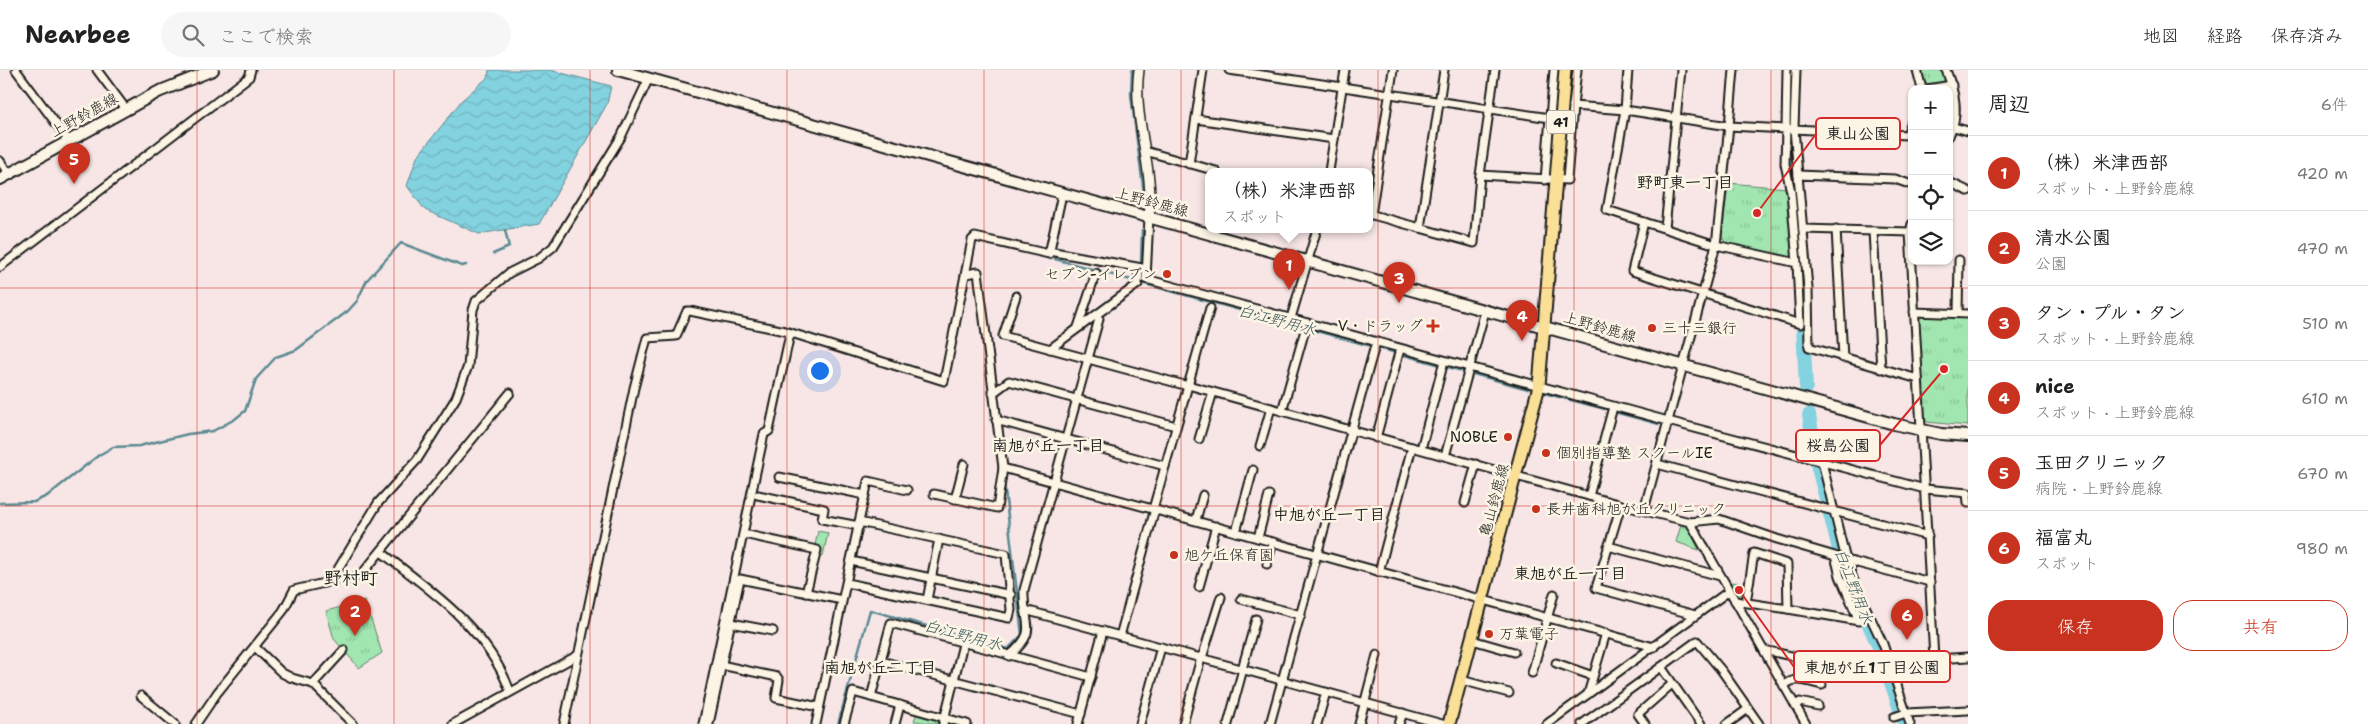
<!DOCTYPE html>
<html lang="ja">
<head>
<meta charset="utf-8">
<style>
  :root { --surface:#fff; --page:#f6f6f6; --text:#222; --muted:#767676; --line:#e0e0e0; --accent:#c8321e }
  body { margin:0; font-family:"Shantell Sans","Klee One",sans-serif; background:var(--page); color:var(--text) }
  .controls { position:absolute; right:15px; top:15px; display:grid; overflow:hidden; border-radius:10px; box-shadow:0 1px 4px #0004 }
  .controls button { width:45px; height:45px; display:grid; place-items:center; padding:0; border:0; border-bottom:1px solid var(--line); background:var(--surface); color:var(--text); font:25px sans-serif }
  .you { position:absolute; left:819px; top:300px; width:18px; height:18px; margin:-12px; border:4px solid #fff; border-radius:50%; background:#1a73e8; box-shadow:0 0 0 8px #1a73e833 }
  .badge { display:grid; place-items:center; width:32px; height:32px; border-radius:50%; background:var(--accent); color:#fff; font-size:16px; font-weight:700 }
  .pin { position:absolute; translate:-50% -41px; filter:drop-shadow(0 1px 2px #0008) }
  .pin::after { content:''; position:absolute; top:26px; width:18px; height:15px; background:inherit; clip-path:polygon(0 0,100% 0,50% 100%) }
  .popup { position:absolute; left:1205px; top:98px; width:168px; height:65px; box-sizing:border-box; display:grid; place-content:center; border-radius:10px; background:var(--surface); filter:drop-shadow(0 1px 4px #0005); font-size:16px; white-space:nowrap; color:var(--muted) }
  .popup b { font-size:19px; color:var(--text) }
  .popup::after { content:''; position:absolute; left:50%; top:100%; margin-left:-10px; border:10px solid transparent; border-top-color:var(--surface) }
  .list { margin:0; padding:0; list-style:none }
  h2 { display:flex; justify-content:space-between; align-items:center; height:65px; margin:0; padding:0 20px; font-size:21px }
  h2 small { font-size:16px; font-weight:400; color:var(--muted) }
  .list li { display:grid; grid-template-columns:32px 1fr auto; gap:15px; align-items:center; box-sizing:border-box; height:75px; padding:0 20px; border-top:1px solid var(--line) }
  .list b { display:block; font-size:19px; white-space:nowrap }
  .list p { margin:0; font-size:16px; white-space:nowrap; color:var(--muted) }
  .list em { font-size:16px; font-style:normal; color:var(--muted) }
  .actions { display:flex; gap:10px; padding:15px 20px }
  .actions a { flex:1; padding:11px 0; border:1px solid var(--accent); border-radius:20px; text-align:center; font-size:18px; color:var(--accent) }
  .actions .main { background:var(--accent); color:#fff }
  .icon { flex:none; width:28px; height:28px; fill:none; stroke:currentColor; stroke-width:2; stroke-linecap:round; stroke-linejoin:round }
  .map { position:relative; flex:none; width:1968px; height:654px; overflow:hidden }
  header { display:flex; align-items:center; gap:30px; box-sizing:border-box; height:70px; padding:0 25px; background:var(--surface); border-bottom:1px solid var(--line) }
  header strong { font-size:24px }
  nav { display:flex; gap:28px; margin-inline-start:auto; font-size:18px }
  .search { width:350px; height:45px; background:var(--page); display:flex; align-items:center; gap:12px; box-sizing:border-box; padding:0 18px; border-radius:28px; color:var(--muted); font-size:19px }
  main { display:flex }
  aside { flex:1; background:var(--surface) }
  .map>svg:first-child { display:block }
</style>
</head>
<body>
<header>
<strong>Nearbee</strong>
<div class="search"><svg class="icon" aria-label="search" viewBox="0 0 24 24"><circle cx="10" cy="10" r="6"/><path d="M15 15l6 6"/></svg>ここで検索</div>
<nav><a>地図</a><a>経路</a><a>保存済み</a></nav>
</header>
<main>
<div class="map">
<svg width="1968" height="654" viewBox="0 0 1968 654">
  <defs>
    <pattern id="grass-tufts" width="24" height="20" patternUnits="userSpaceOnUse" patternTransform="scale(1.25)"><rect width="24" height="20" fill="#a1e5b0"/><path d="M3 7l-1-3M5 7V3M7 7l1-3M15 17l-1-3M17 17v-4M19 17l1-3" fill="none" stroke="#8ac497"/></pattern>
    <pattern id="water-waves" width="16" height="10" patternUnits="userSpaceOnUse" patternTransform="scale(1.25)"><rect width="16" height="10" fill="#83d2df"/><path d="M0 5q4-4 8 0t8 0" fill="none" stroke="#71b4bf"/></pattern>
  </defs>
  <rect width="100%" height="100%" fill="#f8e6e6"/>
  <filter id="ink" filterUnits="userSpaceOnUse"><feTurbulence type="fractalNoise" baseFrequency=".02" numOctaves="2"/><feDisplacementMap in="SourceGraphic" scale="10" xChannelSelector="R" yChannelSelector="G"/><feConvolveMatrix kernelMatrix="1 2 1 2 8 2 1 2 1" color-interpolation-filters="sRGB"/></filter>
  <g filter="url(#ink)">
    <g fill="url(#grass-tufts)" stroke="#5e8066">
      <polygon points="1920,0 1942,0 1946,12 1927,15 1923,13"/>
      <polygon points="1728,113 1787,118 1793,186 1790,188 1726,173 1722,167"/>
      <polygon points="1920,246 1968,247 1968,356 1927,352 1924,349 1917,249"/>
      <polygon points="1681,455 1688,457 1699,480 1676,472"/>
      <polygon points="818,461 828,463 823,486 820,485 821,477 815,475"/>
      <polygon points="1729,512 1745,513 1744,526 1736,526"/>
      <polygon points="365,531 382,583 359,598 334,569 326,541"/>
      <polygon points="917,643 937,649 938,654 914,651"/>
    </g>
    <polygon fill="url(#water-waves)" stroke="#5a8991" points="489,0 550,0 611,16 607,34 539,154 479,164 425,140 407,116 417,87 462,30 488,7"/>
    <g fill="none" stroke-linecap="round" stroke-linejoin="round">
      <g stroke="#5a8991" stroke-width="2.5">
        <polyline points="1132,0 1131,25 1145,131"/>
        <polyline points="493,184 509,177 505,160"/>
        <polyline points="1044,187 1050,189"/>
        <polyline points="1055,189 1135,211"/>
        <polyline points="1141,193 1142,160"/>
        <polyline points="1141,213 1528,319"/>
        <polyline points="774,322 783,279"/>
        <polyline points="1544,323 1605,339"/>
        <polyline points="1618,343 1659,354"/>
        <polyline points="0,433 34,432 47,426 99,385 113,377 139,376 188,364 213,361 235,349 245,341 256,309 276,287 296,280 348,241 357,231 367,210 401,173 462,196 466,195"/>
        <polyline points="838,654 870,540 1008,579 1022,565 1004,413"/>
      </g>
      <g stroke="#83d2df" stroke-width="14">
        <polyline points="1791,0 1791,88 1801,204"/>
        <polyline points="1802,238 1806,317"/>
        <polyline points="1809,345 1817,394 1845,502 1880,579 1905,654"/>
      </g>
      <defs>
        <g id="minor">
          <polyline points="16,0 69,71"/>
          <polyline points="97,0 126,39"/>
          <polyline points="1229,0 1550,48 1545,110"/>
          <polyline points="1444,0 1420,158 1474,173 1480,105 1495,0"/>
          <polyline points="1628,0 1625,40 1607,140 1716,175 1668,351 1925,419 1968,423"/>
          <polyline points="1787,0 1786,59 1729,56 1716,175 1797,193 1791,122 1785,94 1786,59 1794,59 1798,105"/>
          <polyline points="1796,0 1794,59 1907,65 1912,51"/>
          <polyline points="1917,0 1922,19"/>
          <path d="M 1946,0 C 1955,23 1960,43 1949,66"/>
          <polyline points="1927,19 1952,15"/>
          <polyline points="1573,36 1577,0"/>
          <polyline points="1550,48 1554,0"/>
          <polyline points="1196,49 1334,69"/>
          <polyline points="1954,57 1968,61"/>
          <polyline points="1145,81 1216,101"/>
          <polyline points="0,91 9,104"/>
          <polyline points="1189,94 1203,0"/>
          <polyline points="1329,101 1345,0"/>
          <polyline points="1480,105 1567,110 1573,36 1625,40 1729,56 1734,0"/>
          <polyline points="1949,112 1968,121"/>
          <polyline points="1912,115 1895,109 1798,105 1808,218 1809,277 1918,309"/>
          <polyline points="1369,144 1420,158"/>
          <polyline points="1371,145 1393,0"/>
          <polyline points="1149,147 1146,209 1668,351 1644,440"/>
          <polyline points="1644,152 1632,201 1800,254 1797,193"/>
          <polyline points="1665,158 1681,0"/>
          <polyline points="1803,159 1910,162 1934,589"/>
          <polyline points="1836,159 1843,288"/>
          <polyline points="1873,161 1881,299"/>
          <polyline points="1910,162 1912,154"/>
          <polyline points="1049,181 1142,198"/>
          <polyline points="0,197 249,7 251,0"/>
          <polyline points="1016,226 1003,266 1188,316"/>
          <polyline points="1914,242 1968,244"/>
          <polyline points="1958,243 1959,190"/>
          <polyline points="1291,248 1317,159"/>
          <polyline points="1078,257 1096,203"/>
          <polyline points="1050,279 1138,214 1139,198"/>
          <polyline points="1188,315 1621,435 1690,452 1719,449 1777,469 1835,486 1840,506 1859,551 1788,539"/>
          <polyline points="993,323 1009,311 1176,356"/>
          <polyline points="1282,341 1307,253"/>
          <polyline points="996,350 1165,396"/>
          <polyline points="1376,368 1400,279"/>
          <polyline points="1199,369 1213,322"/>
          <polyline points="1260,376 1271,338"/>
          <polyline points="1421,379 1444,291"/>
          <polyline points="1445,386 1485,241"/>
          <polyline points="1822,392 1846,490 1857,519 1883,574 1910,654"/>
          <polyline points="1657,394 1928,466"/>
          <polyline points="1003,398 1654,577"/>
          <polyline points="779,407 865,425"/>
          <polyline points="1967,423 1968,433"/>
          <polyline points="934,424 997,438 1003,398 978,202 966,204"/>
          <polyline points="758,425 824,439 822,449 859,456"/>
          <polyline points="1589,426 1613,337"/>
          <polyline points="955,429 964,394"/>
          <polyline points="1465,433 1476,394"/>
          <polyline points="1621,435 1596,518 1695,545"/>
          <polyline points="1153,439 1210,238"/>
          <polyline points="1196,450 1203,425"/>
          <polyline points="859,452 868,411 907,420"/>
          <polyline points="1690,452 1806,654"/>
          <polyline points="1236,462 1253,400"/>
          <polyline points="748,465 817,480 806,523"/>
          <polyline points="1258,468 1269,425"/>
          <polyline points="1608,476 1720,506"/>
          <path d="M 381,482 C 431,520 488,560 510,621"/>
          <polyline points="1846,490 1930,512"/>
          <polyline points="851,491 1011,525"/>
          <polyline points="1267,494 1273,472"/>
          <polyline points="1379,502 1412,377"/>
          <polyline points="332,509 351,510 362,504 510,323"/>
          <polyline points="1199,517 1216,456"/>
          <polyline points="1241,529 1301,545"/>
          <polyline points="927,530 939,469"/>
          <polyline points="1735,531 1788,539 1787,494 1754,483 1746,533"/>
          <polyline points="1025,540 1442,654"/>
          <polyline points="731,553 773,561"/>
          <polyline points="1120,566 1155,439"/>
          <polyline points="1472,570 1514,582"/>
          <polyline points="255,577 282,603 292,608 313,614 353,654"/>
          <polyline points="1764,580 1828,594"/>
          <path d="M 1009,586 C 1041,559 1022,554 1024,520 L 1099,249 L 1096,245"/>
          <polyline points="1202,588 1221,527"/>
          <polyline points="881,591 1081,644"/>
          <polyline points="1889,592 1968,587"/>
          <polyline points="1556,593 1593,606"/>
          <polyline points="721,595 777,607 779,610 776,628 819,637"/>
          <polyline points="1661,597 1701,654"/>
          <polyline points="1242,599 1256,549"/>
          <polyline points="1532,603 1554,524"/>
          <polyline points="1461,610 1509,623"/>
          <polyline points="313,614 344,580"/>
          <path d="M 1784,616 C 1795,605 1808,612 1822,615"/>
          <polyline points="1588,624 1606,563"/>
          <polyline points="141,626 175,654"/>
          <polyline points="871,627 891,553 1091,607"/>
          <polyline points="1795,635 1800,632 1818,636"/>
          <polyline points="1894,647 1906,643 1968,640"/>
          <polyline points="196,654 217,623 283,541 294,520 324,513 332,509 378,433 417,390 456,328 468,296 473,240 476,231 509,203 539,188 553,177 621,67 649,8"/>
          <polyline points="453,654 578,585"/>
          <polyline points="564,654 634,318 647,268 676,266 687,241 690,241 785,261 944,311 972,170 975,167 1049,184 1062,124"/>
          <polyline points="703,654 764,364 769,361 790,264"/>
          <polyline points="709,654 740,509 842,530"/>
          <polyline points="816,654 859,452 1006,484 1011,540 1009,548 847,513"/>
          <polyline points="844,654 853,622 967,654"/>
          <polyline points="895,654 900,635"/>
          <polyline points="943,654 963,574"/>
          <polyline points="1078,654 1103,561"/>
          <polyline points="1140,654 1161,577"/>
          <polyline points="1183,654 1201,588"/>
          <polyline points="1228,654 1243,599"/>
          <polyline points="1270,654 1376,272"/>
          <polyline points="1317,654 1326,622"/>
          <polyline points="1359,654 1377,585"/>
          <polyline points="1399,654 1403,643"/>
          <polyline points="1547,654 1729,521"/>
          <polyline points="1582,654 1697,571 1722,601 1759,654"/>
          <polyline points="1645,654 1638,644 1672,614"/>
          <polyline points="1727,654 1748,639"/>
        </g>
        <path id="tertiary" d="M 1139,0 C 1132,49 1155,98 1149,147"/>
        <g id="secondary">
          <polyline points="618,0 1894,354 1941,364 1968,366"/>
          <polyline points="0,109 158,22 213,0"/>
        </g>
        <polyline id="primary" points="1449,654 1539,316 1565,0"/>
      </defs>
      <use href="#minor" stroke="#1c1c1c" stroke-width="11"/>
      <use href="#tertiary" stroke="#1c1c1c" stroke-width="12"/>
      <use href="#secondary" stroke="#1c1c1c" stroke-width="14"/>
      <use href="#primary" stroke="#1c1c1c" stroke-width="15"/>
      <use href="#minor" stroke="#fcf5e5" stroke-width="7"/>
      <use href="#tertiary" stroke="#fcf5e5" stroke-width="9"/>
      <use href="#secondary" stroke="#fcf5e5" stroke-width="10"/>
      <use href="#primary" stroke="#fadf96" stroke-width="11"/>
    </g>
  </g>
  <path fill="none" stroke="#c8321e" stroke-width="1" stroke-opacity="0.55" d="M 197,0 L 197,654M 394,0 L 394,654M 590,0 L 590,654M 787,0 L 787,654M 984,0 L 984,654M 1181,0 L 1181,654M 1378,0 L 1378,654M 1574,0 L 1574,654M 1771,0 L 1771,654M 0,218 L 1968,218M 0,436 L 1968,436"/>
  <g fill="#c8321e" stroke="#fcf5e5" stroke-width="2">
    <circle cx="1167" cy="204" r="5"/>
    <path d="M1430.5 248.5h5v5h5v5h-5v5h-5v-5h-5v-5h5z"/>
    <circle cx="1652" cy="258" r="5"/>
    <circle cx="1508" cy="367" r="5"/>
    <circle cx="1546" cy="383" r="5"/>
    <circle cx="1536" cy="439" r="5"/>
    <circle cx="1174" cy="485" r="5"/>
    <circle cx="1489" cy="564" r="5"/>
  </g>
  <g text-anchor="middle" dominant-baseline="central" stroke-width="5" stroke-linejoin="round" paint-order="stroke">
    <rect fill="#fcf5e5" stroke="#5f5d58" stroke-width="1" x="1547" y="40.5" width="28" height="23" rx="4"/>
    <g font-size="14" font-weight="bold" fill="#1c1c1c">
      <text x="1561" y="52">41</text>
    </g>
    <g font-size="15" fill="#1c1c1c" stroke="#fcf5e5">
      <text transform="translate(84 45) rotate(-29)">上野鈴鹿線</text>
      <text transform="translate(1152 132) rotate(15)">上野鈴鹿線</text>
      <text transform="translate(1600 257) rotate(16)">上野鈴鹿線</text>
      <text transform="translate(1494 430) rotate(-75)">亀山鈴鹿線</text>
    </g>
    <g font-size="15" fill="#1c1c1c" stroke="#fcf5e5" text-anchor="start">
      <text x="1157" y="204" text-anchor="end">セブン-イレブン</text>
      <text x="1423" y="256" text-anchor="end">V・ドラッグ</text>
      <text x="1662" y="258">三十三銀行</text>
      <text x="1498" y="367" text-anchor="end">NOBLE</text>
      <text x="1556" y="383">個別指導塾 スクールIE</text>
      <text x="1546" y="439">長井歯科旭が丘クリニック</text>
      <text x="1184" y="485">旭ケ丘保育園</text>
      <text x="1499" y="564">万葉電子</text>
    </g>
    <g font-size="16" font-weight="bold" fill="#1c1c1c" stroke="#fcf5e5">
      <text x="1685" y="112">野町東一丁目</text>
      <text x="1048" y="375">南旭が丘一丁目</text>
      <text x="1329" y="444">中旭が丘一丁目</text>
      <text x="1570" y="503">東旭が丘一丁目</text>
      <text x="880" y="597">南旭が丘二丁目</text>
    </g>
    <g font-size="16" font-style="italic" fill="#405c60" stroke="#fcf5e5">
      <text transform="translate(1277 250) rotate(15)">白江野用水</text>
      <text transform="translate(1854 516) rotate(69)">白江野用水</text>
      <text transform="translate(963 565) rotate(15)">白江野用水</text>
    </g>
    <g font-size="18" font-weight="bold" fill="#1c1c1c" stroke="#fcf5e5">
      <text x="351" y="508">野村町</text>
    </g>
  </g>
  <path fill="none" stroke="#d62828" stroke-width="2" d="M1757 143L1816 64M1944 299L1880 375M1739 520L1794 597"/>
  <g fill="#d62828" stroke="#fcf5e5" stroke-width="2">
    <circle cx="1757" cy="143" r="5"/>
    <circle cx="1944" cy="299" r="5"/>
    <circle cx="1739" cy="520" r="5"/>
  </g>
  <g fill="#fcf5e5" stroke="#d62828" stroke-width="2">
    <rect x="1816" y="48" width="84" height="31" rx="5"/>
    <rect x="1796" y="360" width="84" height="31" rx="5"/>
    <rect x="1794" y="581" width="156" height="31" rx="5"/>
  </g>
  <g font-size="16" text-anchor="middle" font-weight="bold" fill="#1c1c1c">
    <text x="1858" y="69">東山公園</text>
    <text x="1838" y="381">桜島公園</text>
    <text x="1872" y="603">東旭が丘1丁目公園</text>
  </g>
</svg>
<div class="controls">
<button>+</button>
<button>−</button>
<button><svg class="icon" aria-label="locate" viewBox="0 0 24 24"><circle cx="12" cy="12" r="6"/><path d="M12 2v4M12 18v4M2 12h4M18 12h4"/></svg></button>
<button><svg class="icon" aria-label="layers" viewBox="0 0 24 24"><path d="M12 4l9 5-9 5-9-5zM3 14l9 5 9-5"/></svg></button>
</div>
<div class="you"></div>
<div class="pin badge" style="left:1289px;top:220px">1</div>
<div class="popup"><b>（株）米津西部</b>スポット</div>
<div class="pin badge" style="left:355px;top:566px">2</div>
<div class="pin badge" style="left:1399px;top:233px">3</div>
<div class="pin badge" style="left:1522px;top:271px">4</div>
<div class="pin badge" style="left:74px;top:114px">5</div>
<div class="pin badge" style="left:1907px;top:570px">6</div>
</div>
<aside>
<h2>周辺<small>6件</small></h2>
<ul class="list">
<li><span class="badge">1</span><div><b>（株）米津西部</b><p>スポット · 上野鈴鹿線</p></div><em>420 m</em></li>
<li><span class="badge">2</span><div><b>清水公園</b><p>公園</p></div><em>470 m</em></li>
<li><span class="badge">3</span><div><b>タン・プル・タン</b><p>スポット · 上野鈴鹿線</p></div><em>510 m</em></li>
<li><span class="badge">4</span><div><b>nice</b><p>スポット · 上野鈴鹿線</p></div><em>610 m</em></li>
<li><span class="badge">5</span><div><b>玉田クリニック</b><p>病院 · 上野鈴鹿線</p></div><em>670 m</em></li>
<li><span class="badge">6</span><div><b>福富丸</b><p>スポット</p></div><em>980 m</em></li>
</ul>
<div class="actions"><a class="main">保存</a><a>共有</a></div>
</aside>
</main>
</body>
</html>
